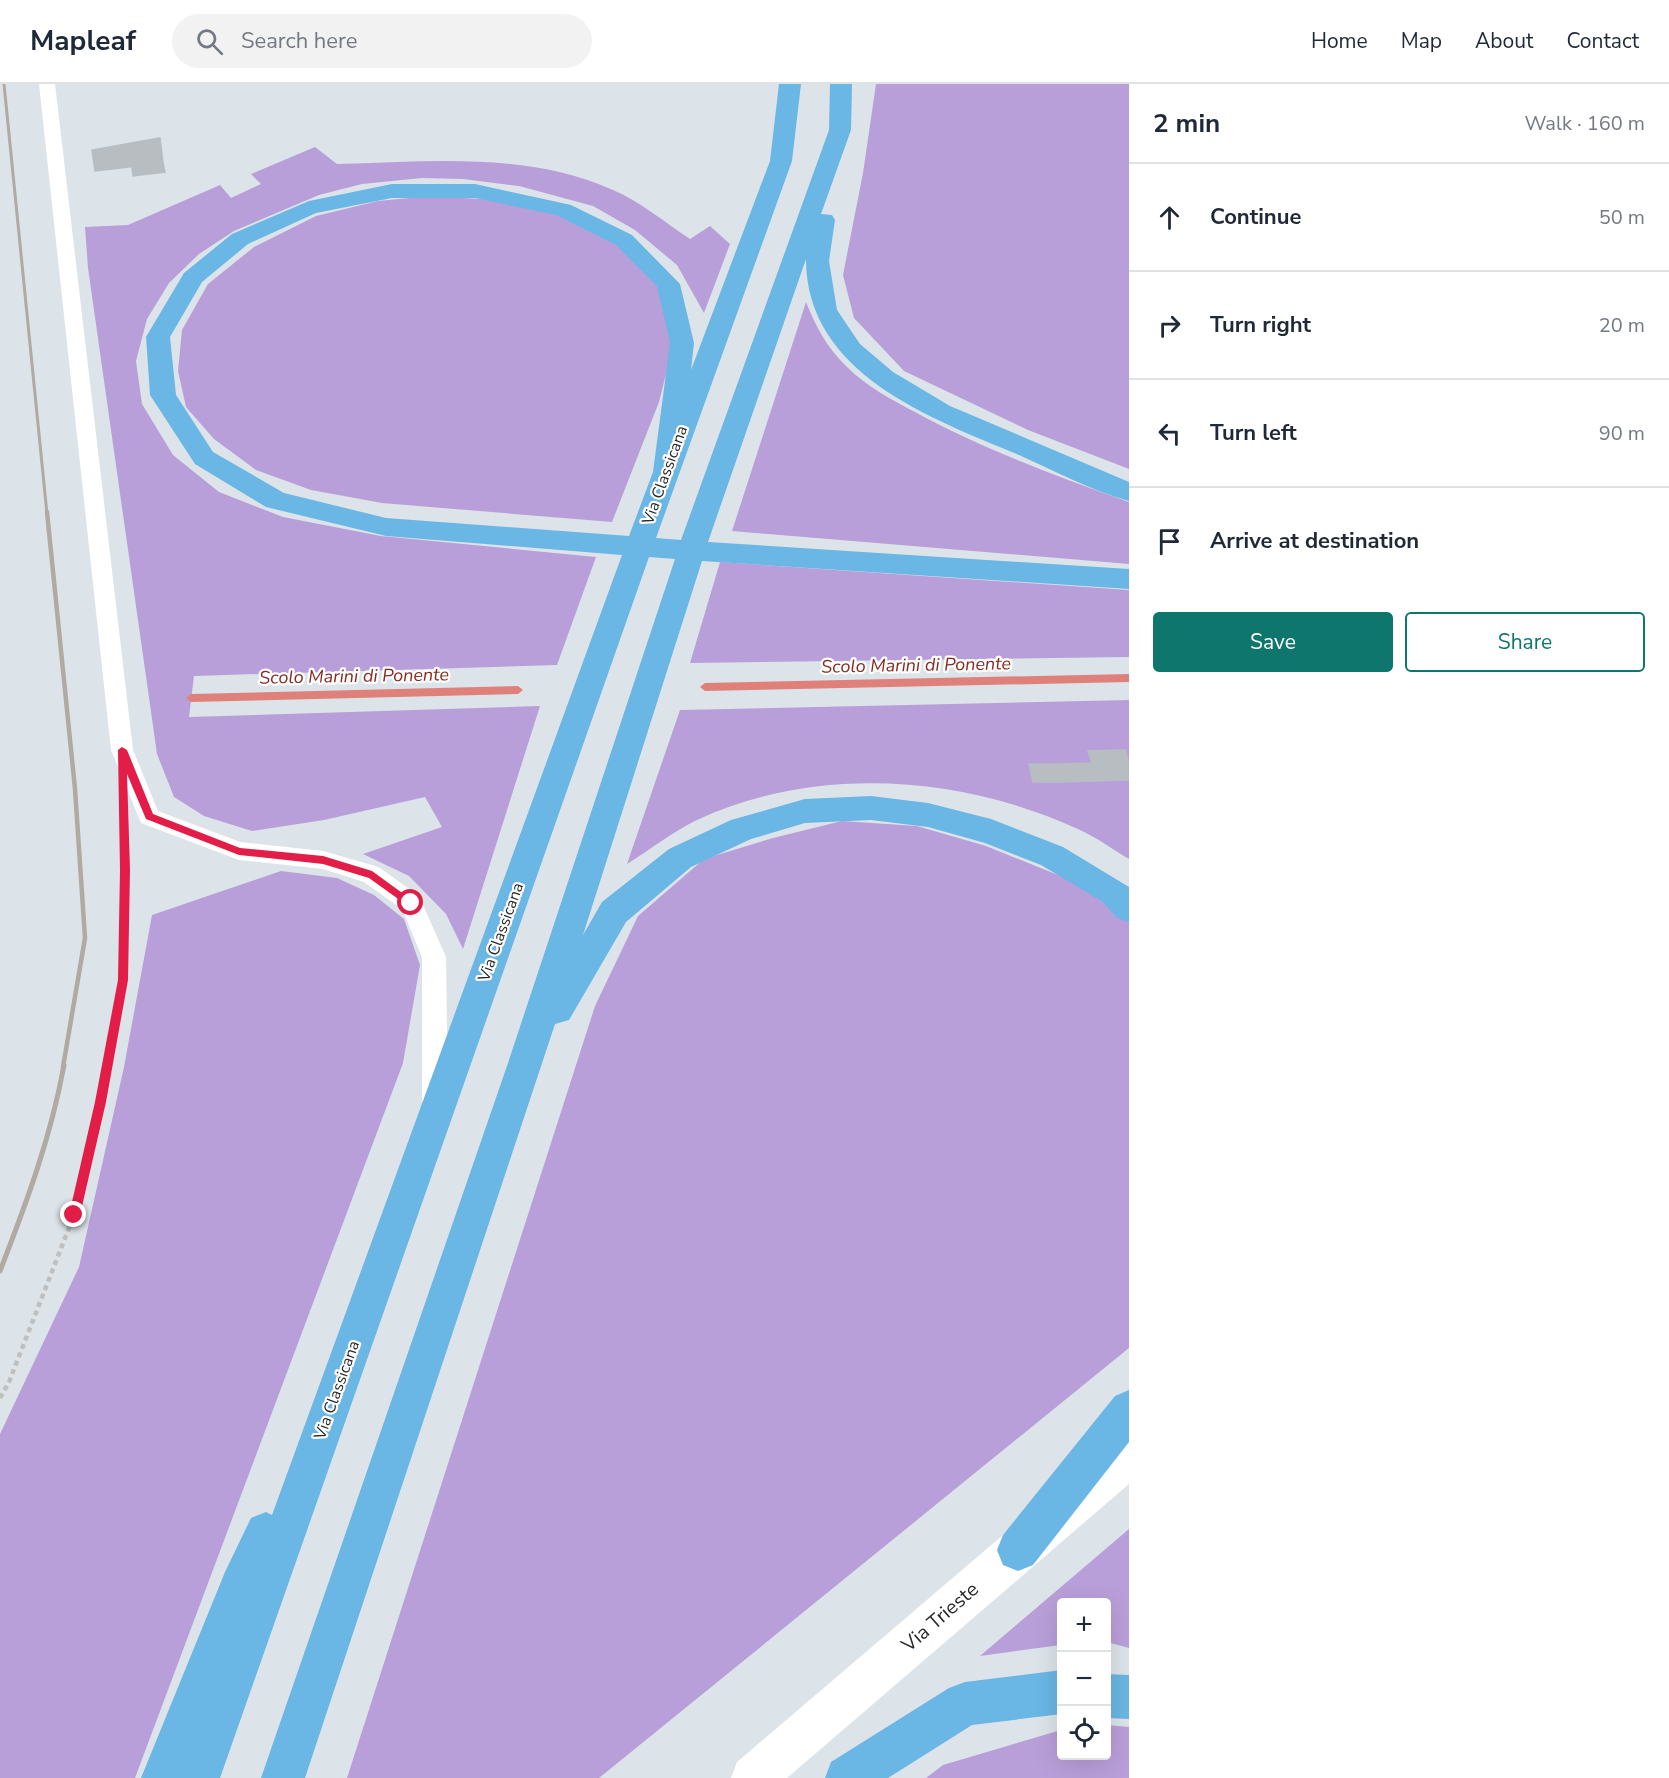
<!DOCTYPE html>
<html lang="en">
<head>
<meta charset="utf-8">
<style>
  :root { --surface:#fff; --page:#f2f2f3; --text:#1f2937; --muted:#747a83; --line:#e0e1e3; --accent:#0f766e }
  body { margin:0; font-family:"Nunito Sans",sans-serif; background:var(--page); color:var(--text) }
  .controls { position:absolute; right:18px; bottom:18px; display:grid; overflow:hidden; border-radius:6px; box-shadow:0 6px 24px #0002 }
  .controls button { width:54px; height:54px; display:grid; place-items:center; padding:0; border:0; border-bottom:2px solid var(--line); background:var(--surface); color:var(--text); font:30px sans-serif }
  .stop { position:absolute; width:18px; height:18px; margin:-14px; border:4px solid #e11d48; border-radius:50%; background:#fff }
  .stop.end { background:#e11d48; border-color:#fff; box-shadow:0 2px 6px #0008 }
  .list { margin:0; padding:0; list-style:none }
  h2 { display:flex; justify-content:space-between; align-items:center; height:78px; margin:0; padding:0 24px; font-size:26px }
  h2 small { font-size:20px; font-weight:400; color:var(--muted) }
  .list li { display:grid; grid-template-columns:39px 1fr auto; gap:18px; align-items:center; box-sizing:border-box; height:108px; padding:0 24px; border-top:2px solid var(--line) }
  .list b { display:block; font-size:22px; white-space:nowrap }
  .list em { font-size:20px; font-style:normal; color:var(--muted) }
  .actions { display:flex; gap:12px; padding:18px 24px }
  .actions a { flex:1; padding:14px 0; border:2px solid var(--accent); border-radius:6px; text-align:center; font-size:21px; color:var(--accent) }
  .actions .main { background:var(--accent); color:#fff }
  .icon { flex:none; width:33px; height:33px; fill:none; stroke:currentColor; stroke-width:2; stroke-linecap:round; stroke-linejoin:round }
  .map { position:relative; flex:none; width:1129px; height:1694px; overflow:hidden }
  header { display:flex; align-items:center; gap:36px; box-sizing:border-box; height:84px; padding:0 30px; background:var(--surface); border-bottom:2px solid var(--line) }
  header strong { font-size:28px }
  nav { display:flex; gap:33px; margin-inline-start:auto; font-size:21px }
  .search { width:420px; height:54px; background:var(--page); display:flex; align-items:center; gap:15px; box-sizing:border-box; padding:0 21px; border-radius:33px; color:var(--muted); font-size:22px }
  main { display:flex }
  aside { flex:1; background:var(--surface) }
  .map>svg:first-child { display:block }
</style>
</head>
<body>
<header>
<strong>Mapleaf</strong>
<div class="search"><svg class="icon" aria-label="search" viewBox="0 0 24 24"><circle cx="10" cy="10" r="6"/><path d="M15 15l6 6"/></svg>Search here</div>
<nav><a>Home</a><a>Map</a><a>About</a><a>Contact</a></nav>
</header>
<main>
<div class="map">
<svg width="1129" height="1694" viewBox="0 0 1129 1694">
  <rect width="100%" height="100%" fill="#dce4e9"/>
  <g fill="#b99fd9">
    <polygon points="876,0 1129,0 1129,385 1028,346 904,287 854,234 843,191 863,89"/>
    <path d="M 315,63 L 337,80 C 428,78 527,67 613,106 C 639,117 666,139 690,155 L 710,142 L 730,160 L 704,229 L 677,181 L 635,146 L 593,122 L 519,102 L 463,95 L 422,94 L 362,100 L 319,111 L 234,147 L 199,170 L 169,199 L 147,235 L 136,277 L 142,320 L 173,371 L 219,408 L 283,433 L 381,452 L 596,473 L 557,581 L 194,592 L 189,633 L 540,622 L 463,865 L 446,830 L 409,792 L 363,770 L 442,743 L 425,713 L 324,736 L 252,747 L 204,732 L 174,713 L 157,670 L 88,184 L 85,143 L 128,141 L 220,101 L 231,114 L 261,100 L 251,90 Z"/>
    <polygon points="430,112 498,116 552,129 586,143 625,166 655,196 664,212 674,258 659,318 612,438 382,419 311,406 256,386 214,355 186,323 178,287 182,246 208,200 254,163 316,132 378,117"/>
    <path d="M 806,218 C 816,243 827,264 847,283 C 866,302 892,316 915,328 C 983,365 1056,392 1129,418 L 1129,480 L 732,447 Z"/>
    <polygon points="720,478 1129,506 1129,573 690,579"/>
    <path d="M 1129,616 L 1129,775 C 1112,765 1096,753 1078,745 C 960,691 816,681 697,736 C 672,748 650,766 627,780 L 680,626 Z"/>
    <polygon points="842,737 917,742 986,762 1068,795 1123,830 1129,838 1129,1264 599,1694 347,1694 595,922 638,832 704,775 773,754"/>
    <polygon points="281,787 337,794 374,811 404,835 420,881 403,979 135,1694 0,1694 0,1350 79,1183 124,983 152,831"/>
    <polygon points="1129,1445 1129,1564 1107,1558 1106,1518 1062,1518 1061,1561 980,1572"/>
    <polygon points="1107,1641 1129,1643 1129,1694 926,1694 943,1681 1061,1646 1062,1672 1106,1672"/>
  </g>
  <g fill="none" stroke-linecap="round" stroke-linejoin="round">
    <g fill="#df807b" fill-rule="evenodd">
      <polygon points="1129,590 1129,598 705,607 700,603 705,599"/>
      <polygon points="518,602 523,606 518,610 191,618 186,614 191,610"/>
    </g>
  </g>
  <g fill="#b8bdc2" stroke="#b6bec4" stroke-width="1.5">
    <polygon points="160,54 163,79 95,87 92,66"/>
    <polygon points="163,79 165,88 133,92 132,83"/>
    <polygon points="1125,666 1129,679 1129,696 1063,698 1058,680 1092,679 1088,667"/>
    <polygon points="1029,680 1058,680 1063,698 1033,698"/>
  </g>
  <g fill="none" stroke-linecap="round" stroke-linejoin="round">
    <polyline stroke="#bfbfbf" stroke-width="4" stroke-dasharray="4.5 3" stroke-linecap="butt" points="108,983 123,896 124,751"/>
    <polyline stroke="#bfbfbf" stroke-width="4.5" stroke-dasharray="5 4" stroke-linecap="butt" points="0,1314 9,1298 74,1131 108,981"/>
    <polygon fill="#fff" fill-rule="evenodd" points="39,0 55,0 133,666 158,727 240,758 323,767 372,781 380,784 419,812 446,873 448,1017 444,1025 435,1029 426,1025 422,1017 422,873 402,825 364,798 323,785 239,776 141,739 111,666"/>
    <polygon fill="#fff" fill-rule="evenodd" points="1129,1354 1129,1400 787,1694 731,1694 737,1678 1003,1451 1115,1360"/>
    <g fill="#6ab6e4" fill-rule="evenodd">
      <path d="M 779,0 L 801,0 L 792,77 L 656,454 L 681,456 L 829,46 L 830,0 L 852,0 L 851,46 L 821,130 L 832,131 L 835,136 L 829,177 L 837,226 L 860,260 L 893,288 L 950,322 L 1129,398 L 1129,417 C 1092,407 1055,387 1019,371 C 931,334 806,290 806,175 L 708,458 L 1129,485 L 1129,505 L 702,477 L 583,851 L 602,818 L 669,765 L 731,736 L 805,715 L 871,712 L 928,719 L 991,735 L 1063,763 L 1129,803 L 1129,838 L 1117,834 L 1103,818 L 1041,781 L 985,759 L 928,743 L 871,736 L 805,739 L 751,755 L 691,783 L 626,838 L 569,936 L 555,940 L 305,1694 L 261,1694 L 507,982 L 675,475 L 649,473 L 220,1694 L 141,1694 L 225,1488 L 251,1434 L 266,1428 L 272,1431 L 622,471 L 386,452 L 266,423 L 195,380 L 150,311 L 146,253 L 184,189 L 232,150 L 309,117 L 392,100 L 475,100 L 571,121 L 632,151 L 680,200 L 694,259 L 691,286 L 770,77 ZM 392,114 L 475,114 L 556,131 L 616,161 L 657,202 L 670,259 L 653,388 L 629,452 L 386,434 L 284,409 L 213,368 L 176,311 L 170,253 L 202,198 L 248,160 L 316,129 Z"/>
      <polygon points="1129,1306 1129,1358 1033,1481 1018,1487 1003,1481 997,1466 1003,1451 1115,1312"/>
      <polygon points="1062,1586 1062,1630 972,1641 888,1694 825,1694 831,1678 949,1604 965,1598"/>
      <polygon points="1106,1590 1129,1591 1129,1635 1106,1634"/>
    </g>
    <polyline stroke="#b0aaa0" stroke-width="3" points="4,0 47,430"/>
    <polyline stroke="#b0aaa0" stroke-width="4.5" points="47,428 75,705 85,854 63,983"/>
    <path stroke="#b0aaa0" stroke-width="5" d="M 0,1187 C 26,1120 51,1053 64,981"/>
  </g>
  <polygon fill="#e11d48" points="122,663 127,666 153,730 240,764 323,772 372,787 416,819 415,822 408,822 369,794 323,780 239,771 146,735 127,690 130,786 128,896 106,1018 80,1131 74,1136 69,1131 95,1018 118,896 120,786 118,666"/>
  <g text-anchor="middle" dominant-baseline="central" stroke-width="4.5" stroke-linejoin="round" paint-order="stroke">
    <g font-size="16" fill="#292929" stroke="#fff">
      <text transform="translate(665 391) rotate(-70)">Via Classicana</text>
      <text transform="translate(501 848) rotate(-70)">Via Classicana</text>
      <text transform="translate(337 1306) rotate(-70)">Via Classicana</text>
    </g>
    <g font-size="18" font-style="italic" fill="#872b1e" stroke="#fff">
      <text transform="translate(916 581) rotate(-1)">Scolo Marini di Ponente</text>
      <text transform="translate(354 592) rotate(-1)">Scolo Marini di Ponente</text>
    </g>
    <g font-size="20" fill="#292929" stroke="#fff">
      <text transform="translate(940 1533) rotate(-41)">Via Trieste</text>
    </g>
  </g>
</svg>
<div class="controls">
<button>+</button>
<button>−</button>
<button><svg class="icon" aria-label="locate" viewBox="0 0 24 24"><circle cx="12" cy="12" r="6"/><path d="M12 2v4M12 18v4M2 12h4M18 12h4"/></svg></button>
</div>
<div class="stop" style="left:411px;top:819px"></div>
<div class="stop end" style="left:74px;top:1131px"></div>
</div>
<aside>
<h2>2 min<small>Walk · 160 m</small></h2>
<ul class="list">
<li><svg class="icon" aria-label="ahead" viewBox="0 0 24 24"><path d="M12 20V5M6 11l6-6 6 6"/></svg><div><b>Continue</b></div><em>50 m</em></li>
<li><svg class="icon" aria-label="right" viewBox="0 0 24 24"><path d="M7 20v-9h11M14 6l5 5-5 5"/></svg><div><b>Turn right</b></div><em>20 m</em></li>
<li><svg class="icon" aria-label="left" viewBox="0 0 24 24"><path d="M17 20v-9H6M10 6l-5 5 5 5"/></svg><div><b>Turn left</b></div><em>90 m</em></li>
<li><svg class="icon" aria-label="arrive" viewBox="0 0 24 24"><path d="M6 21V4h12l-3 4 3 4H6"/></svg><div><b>Arrive at destination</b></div></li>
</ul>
<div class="actions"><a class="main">Save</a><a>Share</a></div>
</aside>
</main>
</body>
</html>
